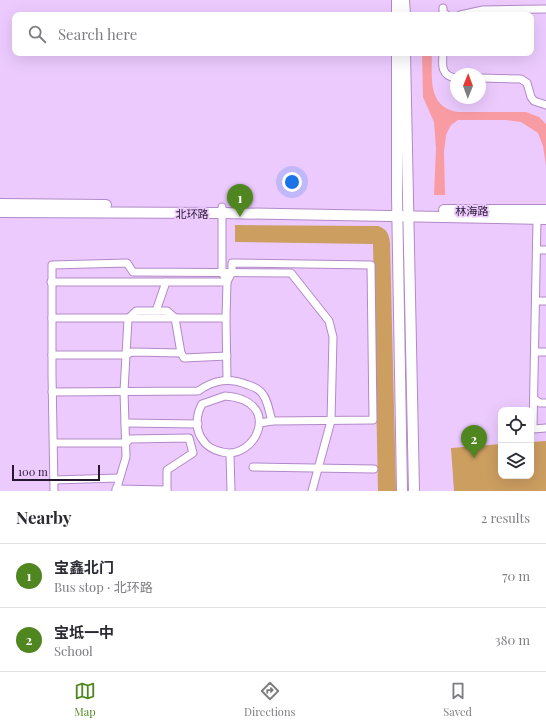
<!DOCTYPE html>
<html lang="en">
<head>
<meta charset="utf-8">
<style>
  :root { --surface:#fff; --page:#f2f2f3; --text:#2b2b33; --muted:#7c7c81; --line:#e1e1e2; --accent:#4f861f }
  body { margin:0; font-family:"Playfair Display","Noto Sans SC",serif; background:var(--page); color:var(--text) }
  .controls { position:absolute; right:12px; bottom:12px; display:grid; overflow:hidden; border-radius:8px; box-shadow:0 4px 16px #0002 }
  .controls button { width:36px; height:36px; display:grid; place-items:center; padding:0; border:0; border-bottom:1px solid var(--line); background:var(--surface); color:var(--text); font:20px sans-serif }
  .compass { position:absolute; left:450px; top:68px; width:36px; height:36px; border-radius:50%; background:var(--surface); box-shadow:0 4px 16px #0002; rotate:1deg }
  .scale { position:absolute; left:12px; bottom:10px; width:88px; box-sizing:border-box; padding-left:4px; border:2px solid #27162f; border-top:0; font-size:11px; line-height:14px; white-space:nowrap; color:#27162f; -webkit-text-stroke:3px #eccafe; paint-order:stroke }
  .you { position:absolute; left:292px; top:182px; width:14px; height:14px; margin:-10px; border:3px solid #fff; border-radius:50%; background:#1a73e8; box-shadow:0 0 0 6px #1a73e833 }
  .badge { display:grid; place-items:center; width:26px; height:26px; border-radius:50%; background:var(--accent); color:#fff; font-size:13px; font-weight:700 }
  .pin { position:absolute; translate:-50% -33px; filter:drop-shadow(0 1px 2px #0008) }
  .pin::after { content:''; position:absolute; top:21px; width:14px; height:12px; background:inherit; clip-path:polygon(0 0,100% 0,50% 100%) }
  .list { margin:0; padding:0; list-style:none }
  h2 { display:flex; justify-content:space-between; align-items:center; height:52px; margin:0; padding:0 16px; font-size:17px }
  h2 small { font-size:13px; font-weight:400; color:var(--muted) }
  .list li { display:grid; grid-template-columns:26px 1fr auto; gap:12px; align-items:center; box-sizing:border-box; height:64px; padding:0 16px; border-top:1px solid var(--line) }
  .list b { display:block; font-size:15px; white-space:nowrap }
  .list p { margin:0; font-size:13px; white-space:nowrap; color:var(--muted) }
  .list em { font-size:13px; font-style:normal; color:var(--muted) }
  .icon { flex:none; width:22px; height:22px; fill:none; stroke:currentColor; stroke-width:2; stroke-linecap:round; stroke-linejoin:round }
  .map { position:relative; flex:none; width:546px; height:491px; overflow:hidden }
  .search { position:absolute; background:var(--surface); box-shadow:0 4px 16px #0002; left:12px; right:12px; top:12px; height:44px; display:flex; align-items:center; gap:10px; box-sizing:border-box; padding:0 14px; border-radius:8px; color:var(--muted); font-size:15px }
  .sheet { height:180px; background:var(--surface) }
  nav { display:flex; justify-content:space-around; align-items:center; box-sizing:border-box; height:56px; border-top:1px solid var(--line); background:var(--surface); font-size:11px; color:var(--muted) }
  nav a { display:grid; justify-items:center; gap:2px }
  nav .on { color:var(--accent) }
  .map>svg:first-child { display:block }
</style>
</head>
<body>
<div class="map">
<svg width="546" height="491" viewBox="0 0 546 491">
  <rect width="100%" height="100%" fill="#eccafe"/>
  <g fill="#cc9e60">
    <path d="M 235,225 L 378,226 C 387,229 389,234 390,243 L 396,491 L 378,491 L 373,244 L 235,242 Z"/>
    <polygon points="546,441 546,491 454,491 451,448 501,444 501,476 531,476 531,442"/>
  </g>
  <path fill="#f99ba3" d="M 422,53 L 432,53 C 432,77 427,107 458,112 L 526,112 L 539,117 L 546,124 L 546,166 L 543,146 L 538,133 L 521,122 L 506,120 L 458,120 L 451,125 L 446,135 L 444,152 L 445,195 L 434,195 L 436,149 L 434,122 L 423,97 Z"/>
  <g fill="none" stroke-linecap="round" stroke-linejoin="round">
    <defs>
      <g id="minor">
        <polyline points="443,8 443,13 447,15"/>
        <polyline points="460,15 483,10 546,9"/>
        <path d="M 443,53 C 442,65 441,76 456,78"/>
        <polyline points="480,78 521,79 527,83 531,97 534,101 546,105"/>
        <polyline points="222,207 222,272 227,282 226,318 227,380"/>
        <polyline points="537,219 533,429 546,428"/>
        <polyline points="537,250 546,250"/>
        <polyline points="51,282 227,282 232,272 232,263 371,265 373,420 272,421 260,423"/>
        <polyline points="536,301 546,301"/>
        <polyline points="156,311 166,282"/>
        <polyline points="52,318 226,318"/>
        <polyline points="535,352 546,352"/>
        <polyline points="52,355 125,355 132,352 181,353 184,358 227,356"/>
        <path d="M 52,392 L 198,391 C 214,380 229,377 248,385 C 252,386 258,389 261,392 C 268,399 269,412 272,421"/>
        <path d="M 225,396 C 284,400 256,461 222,452 C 213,450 207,447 202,439 C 195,429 196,415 202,404 Z"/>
        <polyline points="534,399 540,403 546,403"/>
        <polyline points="125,423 198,424"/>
        <polyline points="54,443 126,443 130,439 189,438 193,453 167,470 167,491"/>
        <polyline points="230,454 231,491"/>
        <polyline points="253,467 374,469"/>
        <polyline points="54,480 119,478"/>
        <polyline points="116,489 167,490"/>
        <polyline points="54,491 52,374 52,265 127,263 133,272 291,273 329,321 333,337 331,421 312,491"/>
        <polyline points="116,491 126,457 124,391 128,319 136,311 167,311 175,318 181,353"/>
      </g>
      <g id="secondary">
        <polyline points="397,0 397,15"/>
        <polyline points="404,0 405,15"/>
        <polyline points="397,53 397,195 402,491"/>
        <polyline points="405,53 414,491"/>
        <polyline points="0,204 106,205"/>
        <polyline points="444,210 546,210"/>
        <polyline points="0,212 222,213 546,219"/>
      </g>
    </defs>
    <use href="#minor" stroke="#b289c8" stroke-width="9"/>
    <use href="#secondary" stroke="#b289c8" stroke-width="12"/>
    <use href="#minor" stroke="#fff" stroke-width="7"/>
    <use href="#secondary" stroke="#fff" stroke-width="10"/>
  </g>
  <g text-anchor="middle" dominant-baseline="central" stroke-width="3.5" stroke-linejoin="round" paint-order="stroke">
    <g font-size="11" fill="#27162f" stroke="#eccafe">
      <text x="472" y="210">林海路</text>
      <text x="192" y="213">北环路</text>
    </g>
  </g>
</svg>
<div class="controls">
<button><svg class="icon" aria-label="locate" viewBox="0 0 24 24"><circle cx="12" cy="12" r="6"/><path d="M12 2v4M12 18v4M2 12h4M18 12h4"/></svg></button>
<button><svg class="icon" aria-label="layers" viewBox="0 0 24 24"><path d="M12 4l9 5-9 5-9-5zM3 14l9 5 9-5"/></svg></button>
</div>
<svg class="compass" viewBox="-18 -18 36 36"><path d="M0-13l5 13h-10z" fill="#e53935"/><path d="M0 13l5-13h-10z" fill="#7c7c81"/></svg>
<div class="scale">100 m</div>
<div class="you"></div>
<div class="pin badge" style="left:240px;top:217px">1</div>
<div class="pin badge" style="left:474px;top:458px">2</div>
<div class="search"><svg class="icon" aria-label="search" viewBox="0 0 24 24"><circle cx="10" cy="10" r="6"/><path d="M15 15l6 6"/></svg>Search here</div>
</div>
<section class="sheet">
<h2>Nearby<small>2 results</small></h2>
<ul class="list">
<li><span class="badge">1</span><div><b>宝鑫北门</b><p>Bus stop · 北环路</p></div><em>70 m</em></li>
<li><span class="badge">2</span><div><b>宝坻一中</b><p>School</p></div><em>380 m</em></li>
</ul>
</section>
<nav>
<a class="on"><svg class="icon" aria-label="map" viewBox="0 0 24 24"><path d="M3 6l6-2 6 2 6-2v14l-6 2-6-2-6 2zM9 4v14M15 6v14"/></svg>Map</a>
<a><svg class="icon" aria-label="directions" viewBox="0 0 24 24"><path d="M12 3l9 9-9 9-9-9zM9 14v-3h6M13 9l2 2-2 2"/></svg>Directions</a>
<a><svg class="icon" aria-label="saved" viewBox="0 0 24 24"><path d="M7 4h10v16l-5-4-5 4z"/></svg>Saved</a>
</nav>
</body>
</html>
